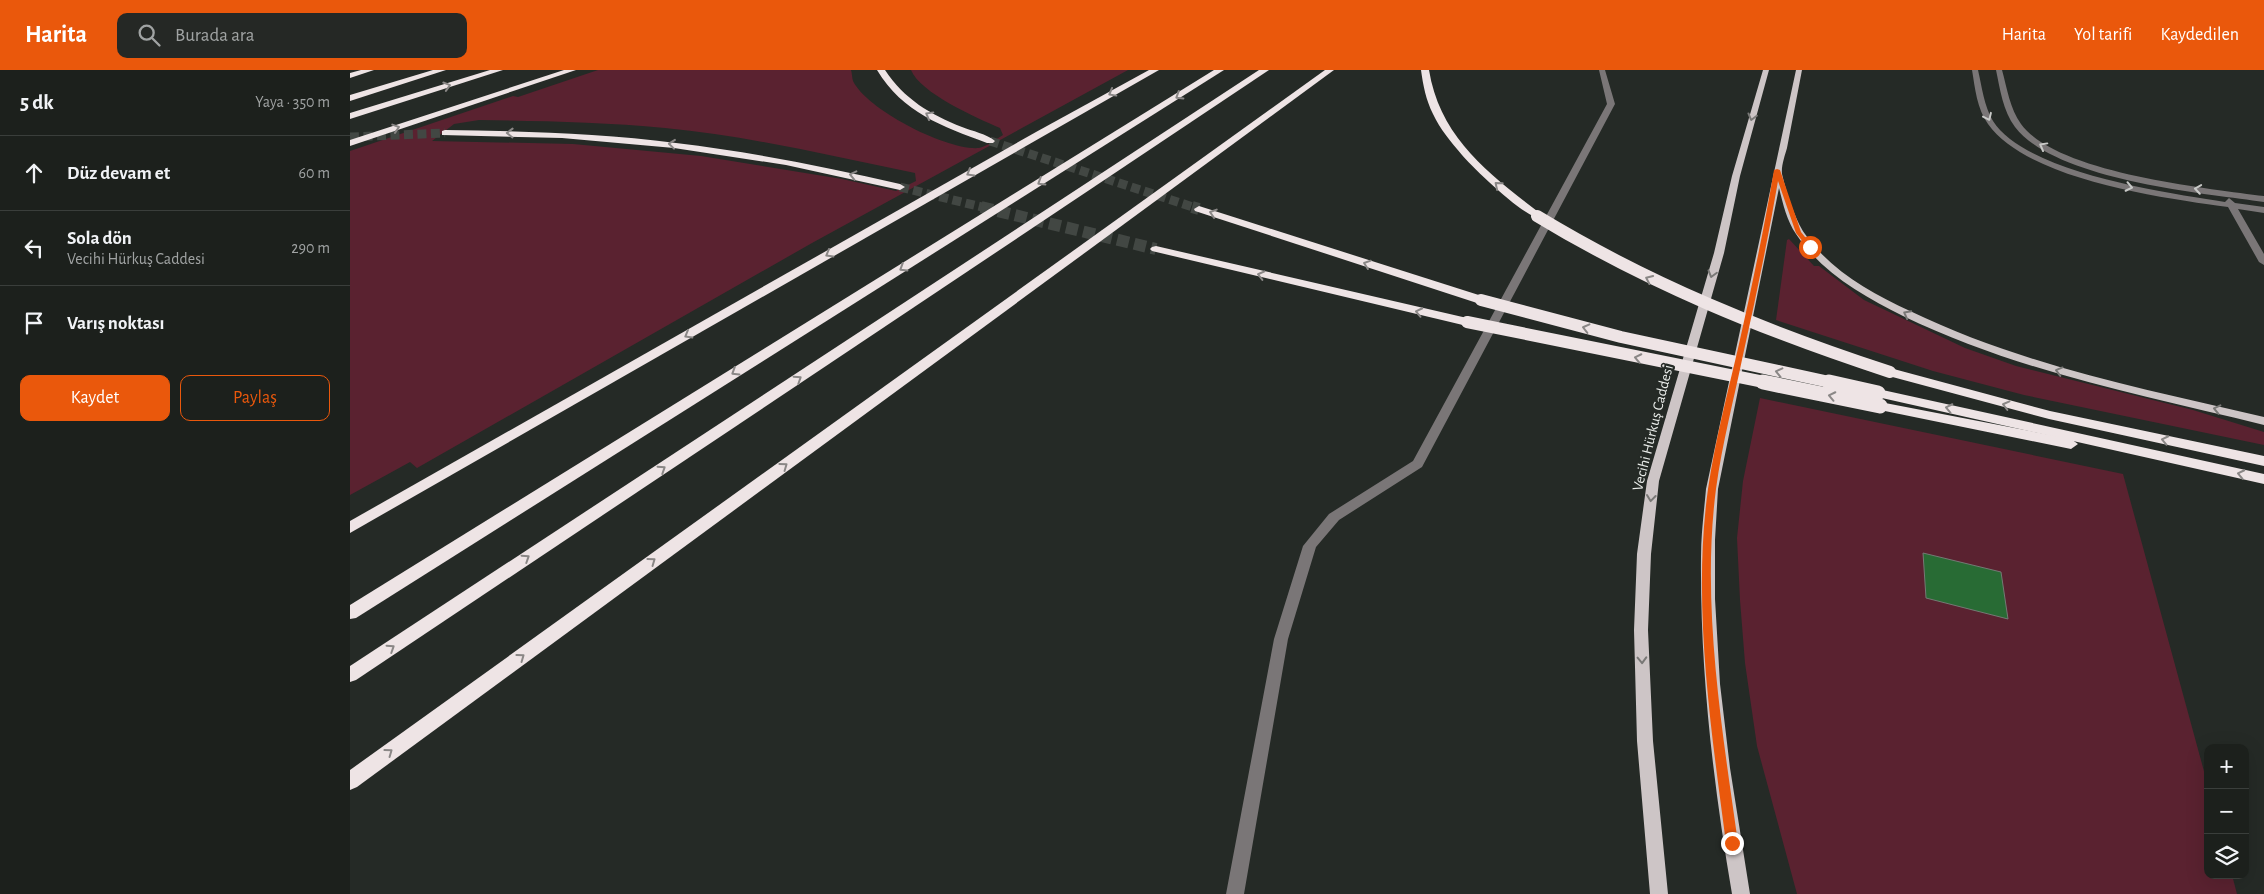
<!DOCTYPE html>
<html lang="tr">
<head>
<meta charset="utf-8">
<style>
  :root { --surface:#1c201c; --page:#252825; --text:#f1f3f6; --muted:#a0a3a3; --line:#3a3e3b; --accent:#ea580c }
  body { margin:0; font-family:"Alegreya Sans",sans-serif; background:var(--page); color:var(--text) }
  .controls { position:absolute; right:15px; bottom:15px; display:grid; overflow:hidden; border-radius:10px; box-shadow:0 5px 20px #0002 }
  .controls button { width:45px; height:45px; display:grid; place-items:center; padding:0; border:0; border-bottom:1px solid var(--line); background:var(--surface); color:var(--text); font:25px sans-serif }
  .stop { position:absolute; width:15px; height:15px; margin:-11px; border:4px solid #ea580c; border-radius:50%; background:#fff }
  .stop.end { background:#ea580c; border-color:#fff; box-shadow:0 1px 5px #0008 }
  .list { margin:0; padding:0; list-style:none }
  h2 { display:flex; justify-content:space-between; align-items:center; height:65px; margin:0; padding:0 20px; font-size:21px }
  h2 small { font-size:16px; font-weight:400; color:var(--muted) }
  .list li { display:grid; grid-template-columns:32px 1fr auto; gap:15px; align-items:center; box-sizing:border-box; height:75px; padding:0 20px; border-top:1px solid var(--line) }
  .list b { display:block; font-size:19px; white-space:nowrap }
  .list p { margin:0; font-size:16px; white-space:nowrap; color:var(--muted) }
  .list em { font-size:16px; font-style:normal; color:var(--muted) }
  .actions { display:flex; gap:10px; padding:15px 20px }
  .actions a { flex:1; padding:11px 0; border:1px solid var(--accent); border-radius:10px; text-align:center; font-size:18px; color:var(--accent) }
  .actions .main { background:var(--accent); color:#fff }
  .icon { flex:none; width:28px; height:28px; fill:none; stroke:currentColor; stroke-width:2; stroke-linecap:round; stroke-linejoin:round }
  .map { position:relative; flex:none; width:1914px; height:824px; overflow:hidden }
  header { display:flex; align-items:center; gap:30px; box-sizing:border-box; height:70px; padding:0 25px; background:var(--accent); color:#fff }
  header strong { font-size:24px }
  nav { display:flex; gap:28px; margin-inline-start:auto; font-size:18px }
  .search { width:350px; height:45px; background:var(--page); display:flex; align-items:center; gap:12px; box-sizing:border-box; padding:0 18px; border-radius:10px; color:var(--muted); font-size:19px }
  main { display:flex }
  aside { flex:1; background:var(--surface) }
  .map>svg:first-child { display:block }
</style>
</head>
<body>
<header>
<strong>Harita</strong>
<div class="search"><svg class="icon" aria-label="search" viewBox="0 0 24 24"><circle cx="10" cy="10" r="6"/><path d="M15 15l6 6"/></svg>Burada ara</div>
<nav><a>Harita</a><a>Yol tarifi</a><a>Kaydedilen</a></nav>
</header>
<main>
<aside>
<h2>5 dk<small>Yaya · 350 m</small></h2>
<ul class="list">
<li><svg class="icon" aria-label="ahead" viewBox="0 0 24 24"><path d="M12 20V5M6 11l6-6 6 6"/></svg><div><b>Düz devam et</b></div><em>60 m</em></li>
<li><svg class="icon" aria-label="left" viewBox="0 0 24 24"><path d="M17 20v-9H6M10 6l-5 5 5 5"/></svg><div><b>Sola dön</b><p>Vecihi Hürkuş Caddesi</p></div><em>290 m</em></li>
<li><svg class="icon" aria-label="arrive" viewBox="0 0 24 24"><path d="M6 21V4h12l-3 4 3 4H6"/></svg><div><b>Varış noktası</b></div></li>
</ul>
<div class="actions"><a class="main">Kaydet</a><a>Paylaş</a></div>
</aside>
<div class="map">
<svg width="1914" height="824" viewBox="0 0 1914 824">
  <rect width="100%" height="100%" fill="#252a26"/>
  <g fill="#5a2230" fill-rule="evenodd">
    <path d="M 248,0 L 501,0 C 502,3 502,8 503,11 C 517,40 598,81 629,78 C 636,77 646,69 653,65 L 650,58 C 627,48 570,23 561,0 L 778,0 L 462,173 L 67,398 L 60,392 L 0,425 L 0,81 L 163,26 L 168,27 ZM 129,50 C 191,51 253,52 315,58 C 399,66 482,86 565,103 L 566,111 L 546,121 L 492,109 L 351,86 L 223,74 L 82,71 L 104,54 Z"/>
    <polygon points="1439,169 1464,196 1469,196 1514,230 1615,278 1666,296 1843,340 1914,362 1914,375 1674,325 1583,301 1426,250 1437,170"/>
    <polygon points="1410,328 1773,404 1858,716 1858,805 1882,805 1887,824 1447,824 1407,676 1395,593 1390,530 1387,468 1393,411"/>
  </g>
  <polygon fill="#286b34" stroke="#747974" points="1573,483 1651,502 1658,549 1576,528"/>
  <g fill="none" stroke-linecap="round" stroke-linejoin="round">
    <g stroke="#424743" stroke-width="9" stroke-dasharray="9 4.5" stroke-linecap="butt">
      <polyline points="0,67 95,63"/>
      <polyline points="640,71 846,138"/>
      <polyline points="550,117 636,138"/>
    </g>
    <g stroke="#424743" stroke-width="12" stroke-dasharray="12 5.5" stroke-linecap="butt">
      <polyline points="631,137 806,179"/>
      <polyline points="842,137 849,139"/>
    </g>
    <g fill="#7a7677" fill-rule="evenodd">
      <polygon points="1249,0 1255,0 1265,34 1072,397 989,450 966,477 938,569 894,824 876,824 924,569 953,476 979,444 1063,391 1257,34"/>
      <path d="M 1622,0 L 1628,0 C 1632,17 1634,36 1643,51 C 1676,103 1817,123 1875,132 L 1879,128 L 1885,133 L 1914,137 L 1914,143 L 1888,139 L 1914,184 L 1914,195 L 1909,192 L 1878,137 C 1814,128 1678,110 1638,54 C 1627,39 1625,18 1622,0 Z"/>
      <path d="M 1646,0 L 1652,0 C 1657,18 1660,39 1671,54 C 1707,103 1855,118 1914,126 L 1914,132 C 1851,123 1706,110 1665,57 C 1653,41 1650,19 1646,0 Z"/>
    </g>
    <g fill="#cdc5c6" fill-rule="evenodd">
      <polygon points="1413,0 1419,0 1390,106 1374,183 1309,411 1301,484 1298,560 1303,671 1318,824 1300,824 1287,671 1284,560 1287,484 1297,411 1364,183 1382,106"/>
      <path d="M 1446,0 L 1452,0 C 1447,26 1442,52 1437,78 C 1435,85 1431,96 1432,104 C 1436,121 1445,150 1455,164 C 1480,200 1521,223 1560,241 C 1672,295 1794,319 1914,347 L 1914,355 C 1791,325 1667,301 1553,246 C 1513,226 1471,202 1446,164 C 1437,151 1433,134 1429,118 L 1368,419 L 1365,470 L 1365,529 L 1370,614 L 1380,698 L 1400,824 L 1382,824 C 1363,712 1350,601 1351,487 C 1351,464 1354,442 1356,419 Z"/>
    </g>
    <g fill="#eee4e5" fill-rule="evenodd">
      <polygon points="11,0 24,0 0,8 0,3"/>
      <polygon points="83,0 96,0 0,31 0,25"/>
      <polygon points="140,0 153,0 0,49 0,43"/>
      <polygon points="214,0 226,0 0,76 0,70"/>
      <path d="M 527,0 L 535,0 C 554,29 581,45 612,57 C 622,61 637,64 645,71 L 643,73 L 637,73 C 592,56 553,43 527,0 Z"/>
      <polygon points="799,0 809,0 0,463 0,451 686,62"/>
      <polygon points="864,0 874,0 6,548 0,549 0,535"/>
      <polygon points="909,0 919,0 6,610 0,612 0,596"/>
      <polygon points="975,0 984,0 7,717 0,720 0,700"/>
      <path d="M 1071,0 L 1079,0 C 1090,68 1139,104 1191,144 L 1191,148 C 1178,151 1122,97 1112,85 C 1101,72 1090,59 1083,44 C 1076,30 1073,15 1071,0 Z"/>
      <path d="M 95,60 C 172,61 249,63 326,73 C 402,82 476,97 550,114 L 555,117 L 550,120 L 436,95 L 324,78 L 212,68 L 92,65 L 92,61 Z"/>
      <polygon points="849,136 1135,227 1137,230 1131,234 1127,233 845,141 844,139"/>
      <polygon points="806,176 1117,248 1123,252 1117,256 802,181 800,179 802,177"/>
      <polygon points="1540,298 1700,341 1914,386 1914,396 1699,349 1535,305 1533,302 1535,299"/>
      <polygon points="1528,319 1914,404 1914,414 1523,326 1521,323 1523,320"/>
      <polygon points="1530,332 1721,369 1728,374 1721,379 1525,339 1523,336"/>
    </g>
    <g stroke="#eee4e5" stroke-width="12">
      <path d="M 1187,146 C 1299,214 1415,261 1540,302"/>
      <polyline points="1131,230 1271,267 1484,313"/>
      <polyline points="1117,252 1419,313"/>
    </g>
    <g stroke="#eee4e5" stroke-width="15">
      <polyline points="1413,312 1530,336"/>
      <polyline points="1479,312 1528,323"/>
    </g>
  </g>
  <defs><path id="oneway-chevron" d="M-2-3.5L2.5 0L-2 3.5" fill="none" stroke-width="1.6" stroke-linecap="round" stroke-linejoin="round" transform="scale(1.25)"/></defs>
  <g stroke="#8a8786">
    <use href="#oneway-chevron" transform="translate(97 16) rotate(-17)"/>
    <use href="#oneway-chevron" transform="translate(762 23) rotate(151)"/>
    <use href="#oneway-chevron" transform="translate(829 26) rotate(148)"/>
    <use href="#oneway-chevron" transform="translate(579 45) rotate(-151)"/>
    <use href="#oneway-chevron" transform="translate(46 58) rotate(-18)"/>
    <use href="#oneway-chevron" transform="translate(160 63) rotate(-179)"/>
    <use href="#oneway-chevron" transform="translate(322 74) rotate(-174)"/>
    <use href="#oneway-chevron" transform="translate(620 103) rotate(150)"/>
    <use href="#oneway-chevron" transform="translate(503 105) rotate(-167)"/>
    <use href="#oneway-chevron" transform="translate(691 112) rotate(148)"/>
    <use href="#oneway-chevron" transform="translate(1148 115) rotate(-140)"/>
    <use href="#oneway-chevron" transform="translate(863 143) rotate(-162)"/>
    <use href="#oneway-chevron" transform="translate(479 184) rotate(150)"/>
    <use href="#oneway-chevron" transform="translate(1017 194) rotate(-161)"/>
    <use href="#oneway-chevron" transform="translate(553 198) rotate(148)"/>
    <use href="#oneway-chevron" transform="translate(911 205) rotate(-166)"/>
    <use href="#oneway-chevron" transform="translate(1299 209) rotate(-155)"/>
    <use href="#oneway-chevron" transform="translate(1069 242) rotate(-168)"/>
    <use href="#oneway-chevron" transform="translate(1236 258) rotate(-166)"/>
    <use href="#oneway-chevron" transform="translate(338 265) rotate(150)"/>
    <use href="#oneway-chevron" transform="translate(1288 288) rotate(-168)"/>
    <use href="#oneway-chevron" transform="translate(385 302) rotate(148)"/>
    <use href="#oneway-chevron" transform="translate(1429 302) rotate(-167)"/>
    <use href="#oneway-chevron" transform="translate(448 309) rotate(-33)"/>
    <use href="#oneway-chevron" transform="translate(1482 326) rotate(-168)"/>
    <use href="#oneway-chevron" transform="translate(1656 335) rotate(-166)"/>
    <use href="#oneway-chevron" transform="translate(1599 338) rotate(-168)"/>
    <use href="#oneway-chevron" transform="translate(1815 370) rotate(-168)"/>
    <use href="#oneway-chevron" transform="translate(434 396) rotate(-36)"/>
    <use href="#oneway-chevron" transform="translate(312 399) rotate(-33)"/>
    <use href="#oneway-chevron" transform="translate(1891 404) rotate(-168)"/>
    <use href="#oneway-chevron" transform="translate(176 488) rotate(-33)"/>
    <use href="#oneway-chevron" transform="translate(302 491) rotate(-36)"/>
    <use href="#oneway-chevron" transform="translate(41 578) rotate(-33)"/>
    <use href="#oneway-chevron" transform="translate(171 587) rotate(-36)"/>
    <use href="#oneway-chevron" transform="translate(39 682) rotate(-36)"/>
  </g>
  <g stroke="#797876">
    <use href="#oneway-chevron" transform="translate(1402 47) rotate(105)"/>
    <use href="#oneway-chevron" transform="translate(1362 204) rotate(106)"/>
    <use href="#oneway-chevron" transform="translate(1557 244) rotate(-152)"/>
    <use href="#oneway-chevron" transform="translate(1709 301) rotate(-165)"/>
    <use href="#oneway-chevron" transform="translate(1867 339) rotate(-167)"/>
    <use href="#oneway-chevron" transform="translate(1301 428) rotate(97)"/>
    <use href="#oneway-chevron" transform="translate(1292 590) rotate(88)"/>
  </g>
  <g stroke="#c8c9c7">
    <use href="#oneway-chevron" transform="translate(1638 47) rotate(65)"/>
    <use href="#oneway-chevron" transform="translate(1693 76) rotate(-151)"/>
    <use href="#oneway-chevron" transform="translate(1779 117) rotate(12)"/>
    <use href="#oneway-chevron" transform="translate(1848 119) rotate(-171)"/>
  </g>
  <path fill="#ea580c" d="M 1427,99 L 1430,100 L 1451,162 L 1463,177 L 1458,178 L 1446,163 L 1428,111 C 1418,169 1406,227 1393,285 C 1384,329 1372,374 1366,419 C 1351,534 1372,659 1388,773 L 1386,777 L 1382,778 L 1378,777 L 1376,773 C 1361,659 1342,534 1358,419 C 1365,370 1378,322 1389,274 C 1402,216 1414,159 1424,100 Z"/>
  <g text-anchor="middle" dominant-baseline="central" stroke-width="4.5" stroke-linejoin="round" paint-order="stroke">
    <g font-size="15" fill="#e9ece9" stroke="#252a26">
      <text transform="translate(1303 358) rotate(-76)">Vecihi Hürkuş Caddesi</text>
    </g>
  </g>
</svg>
<div class="controls">
<button>+</button>
<button>−</button>
<button><svg class="icon" aria-label="layers" viewBox="0 0 24 24"><path d="M12 4l9 5-9 5-9-5zM3 14l9 5 9-5"/></svg></button>
</div>
<div class="stop" style="left:1460px;top:177px"></div>
<div class="stop end" style="left:1382px;top:773px"></div>
</div>
</main>
</body>
</html>
